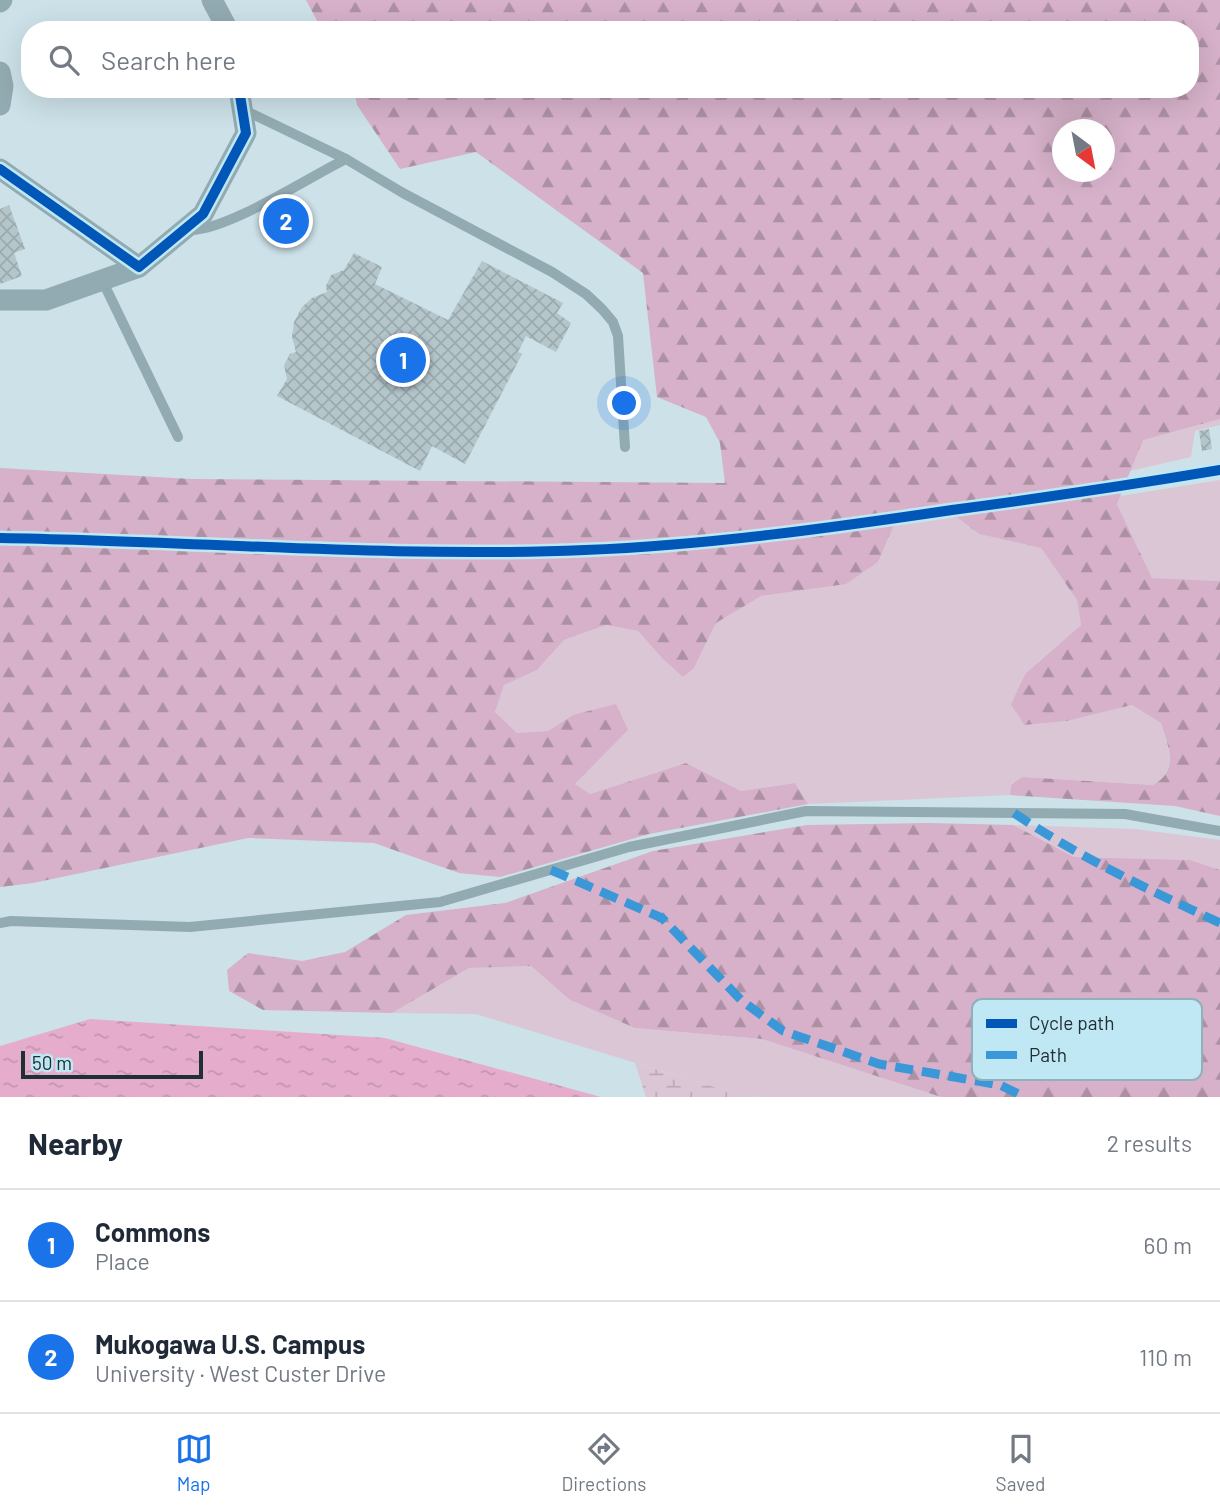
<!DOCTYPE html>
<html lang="en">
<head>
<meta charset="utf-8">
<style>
  :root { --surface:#fff; --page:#f6f6f7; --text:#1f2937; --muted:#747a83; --line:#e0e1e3; --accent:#1a73e8 }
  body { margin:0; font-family:Barlow,sans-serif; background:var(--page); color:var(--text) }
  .compass { position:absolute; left:1052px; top:119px; width:63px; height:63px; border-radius:50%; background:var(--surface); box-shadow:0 7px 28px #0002; rotate:148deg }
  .scale { position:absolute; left:21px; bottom:18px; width:182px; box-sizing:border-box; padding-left:7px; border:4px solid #202f34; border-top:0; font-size:19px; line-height:24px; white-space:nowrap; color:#202f34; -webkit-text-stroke:5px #c0e7f4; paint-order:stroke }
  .you { position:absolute; left:625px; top:404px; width:24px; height:24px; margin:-18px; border:5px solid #fff; border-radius:50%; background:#1a73e8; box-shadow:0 0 0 10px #1a73e833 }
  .badge { display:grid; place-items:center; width:46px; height:46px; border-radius:50%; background:var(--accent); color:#fff; font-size:23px; font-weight:700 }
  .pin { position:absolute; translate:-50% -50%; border:4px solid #fff; box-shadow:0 2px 7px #0006 }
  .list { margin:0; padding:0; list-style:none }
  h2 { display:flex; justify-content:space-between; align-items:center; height:91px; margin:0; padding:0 28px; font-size:30px }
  h2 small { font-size:23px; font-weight:400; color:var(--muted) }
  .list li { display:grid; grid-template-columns:46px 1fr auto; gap:21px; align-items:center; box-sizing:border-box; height:112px; padding:0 28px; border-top:2px solid var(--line) }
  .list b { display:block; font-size:26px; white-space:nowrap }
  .list p { margin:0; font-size:23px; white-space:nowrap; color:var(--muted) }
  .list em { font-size:23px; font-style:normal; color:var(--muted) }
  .icon { flex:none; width:38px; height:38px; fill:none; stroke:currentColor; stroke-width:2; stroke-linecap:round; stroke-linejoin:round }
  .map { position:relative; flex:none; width:1220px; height:1097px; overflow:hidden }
  .search { position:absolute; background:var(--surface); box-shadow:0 7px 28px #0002; left:21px; right:21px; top:21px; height:77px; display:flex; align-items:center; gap:18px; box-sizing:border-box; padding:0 24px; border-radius:28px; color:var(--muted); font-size:26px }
  .sheet { height:315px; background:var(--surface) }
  nav { display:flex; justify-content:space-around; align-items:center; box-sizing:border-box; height:98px; border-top:2px solid var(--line); background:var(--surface); font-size:19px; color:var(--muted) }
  nav a { display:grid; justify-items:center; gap:4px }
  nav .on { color:var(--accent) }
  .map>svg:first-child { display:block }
</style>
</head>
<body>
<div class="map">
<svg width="1220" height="1097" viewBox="0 0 1220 1097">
  <defs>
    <pattern id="forest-firs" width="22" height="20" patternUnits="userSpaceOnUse" patternTransform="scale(1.75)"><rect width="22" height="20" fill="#d6b1c9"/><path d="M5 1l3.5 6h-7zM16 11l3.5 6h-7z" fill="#ad90a4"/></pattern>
    <pattern id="wetland-marsh" width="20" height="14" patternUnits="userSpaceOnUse" patternTransform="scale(1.75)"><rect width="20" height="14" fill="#dbc6d6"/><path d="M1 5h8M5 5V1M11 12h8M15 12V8" fill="none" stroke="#bcaab8"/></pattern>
    <pattern id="water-ripples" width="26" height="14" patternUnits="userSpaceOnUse" patternTransform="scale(1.75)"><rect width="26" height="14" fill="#e5adcb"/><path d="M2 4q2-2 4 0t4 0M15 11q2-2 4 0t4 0" fill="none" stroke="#c495af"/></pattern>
    <pattern id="building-cross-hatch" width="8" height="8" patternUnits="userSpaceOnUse" patternTransform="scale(1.75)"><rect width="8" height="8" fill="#b5c6cb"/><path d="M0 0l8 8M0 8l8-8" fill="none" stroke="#9baaaf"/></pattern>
  </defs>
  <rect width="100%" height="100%" fill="#cce1e8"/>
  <g fill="#dbc6d6">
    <polygon points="1220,419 1220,425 1195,431 1191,457 1130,471 1142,440"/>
    <polygon points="1220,480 1220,581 1152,578 1117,504 1120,496"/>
    <path d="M 942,506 L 979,534 L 1041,548 L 1077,600 L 1081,625 L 1025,674 L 1011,704 L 1024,725 L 1067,721 L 1132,705 L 1161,723 C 1167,747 1180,770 1153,785 L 1022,777 L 1011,785 L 1010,795 L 808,804 L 795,783 L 741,791 L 686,763 L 590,794 L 574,785 L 628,730 L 573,715 L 548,731 L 517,733 L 495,712 L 504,685 L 537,670 L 564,640 L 606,625 L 638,631 L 662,658 L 694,668 L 716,623 L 761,595 L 846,583 L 878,562 L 899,513 Z"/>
    <polygon points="1013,825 1135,829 1220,840 1220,870 1190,860 1074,857"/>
    <polygon points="531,966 570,1000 635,1028 762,1039 941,1097 757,1097 717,1088 476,1014 392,1013 469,968"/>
  </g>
  <g fill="url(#forest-firs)" fill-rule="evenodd">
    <path d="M 306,0 L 1220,0 L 1220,419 L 1143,440 L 1117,504 L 1152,578 L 1220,581 L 1220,816 L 1175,806 L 1010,795 L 1011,785 L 1022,777 L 1153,785 C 1180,770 1168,747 1161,723 L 1132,705 L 1067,721 L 1024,725 L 1011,704 L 1025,674 L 1081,625 L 1077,600 L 1041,548 L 979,534 L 942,506 L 899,513 L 878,562 L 846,584 L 761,596 L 716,623 L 694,668 L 683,677 L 662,658 L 638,631 L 606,625 L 564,640 L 537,670 L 504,685 L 495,712 L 517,733 L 548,731 L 573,715 L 616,704 L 628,730 L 575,784 L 590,794 L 686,763 L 741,791 L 795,783 L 808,804 L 649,834 L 500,877 L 459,873 L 374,843 L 248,838 L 33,883 L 0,887 L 0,468 L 191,479 L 725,483 L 720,443 L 706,417 L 657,397 L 643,273 L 476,152 L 400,169 L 357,105 L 354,89 L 1190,89 L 1190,30 L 322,30 ZM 1062,130 L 1104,130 L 1104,172 L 1062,172 Z"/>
    <polygon points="929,823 1013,825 1074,857 1190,860 1220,870 1220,1097 941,1097 762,1039 635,1028 570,1000 531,966 469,968 392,1013 263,1010 229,991 227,970 248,953 302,961 345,952 406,915 505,903 653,851 807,825"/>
  </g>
  <polygon fill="url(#wetland-marsh)" points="635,1063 717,1088 757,1097 646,1097"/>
  <polygon fill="url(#water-ripples)" points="90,1019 385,1038 601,1097 0,1097 0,1046"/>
  <g fill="url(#building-cross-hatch)">
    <polygon points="9,205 25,249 14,253 22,276 0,284 0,209"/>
    <polygon points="354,253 382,267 375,284 448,320 482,261 563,303 557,313 571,323 556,352 526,336 518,352 522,354 465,464 432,446 420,471 277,396 287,379 284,365 290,354 296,352 292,337 294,322 302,307 312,298 327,292 326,286 331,275 344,270"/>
    <polygon points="1209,429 1212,449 1202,451 1199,431"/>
  </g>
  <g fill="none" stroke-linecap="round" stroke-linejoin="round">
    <g stroke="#92aab1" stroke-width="10">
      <polyline points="242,109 346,159 403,193 552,272 586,294 602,309 613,322 618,336 625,447"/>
      <path d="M 190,230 C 227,231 309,177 346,159"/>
      <polyline points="102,280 178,437"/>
      <polyline points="0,923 11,921 190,927 440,902 629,847 806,811 1125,814 1220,831"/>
    </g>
    <g stroke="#92aab1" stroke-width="21">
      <polyline points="212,0 228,30"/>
      <polyline points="0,2 2,0"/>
      <polyline points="0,72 3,86 0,105"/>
      <polyline points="0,169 139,267 203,214 246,133 239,89"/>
      <polyline points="0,300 46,300 139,267"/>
    </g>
    <g stroke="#3a97d8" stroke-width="9" stroke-dasharray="18 9" stroke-linecap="butt">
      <path d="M 1014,813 C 1079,857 1149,890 1220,923"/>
      <polyline points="551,870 662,918 741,1000 783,1031 879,1064 1000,1085 1025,1097"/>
    </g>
    <defs>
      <g id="cycleway">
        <polyline points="0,169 139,267 203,214 246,133 239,89"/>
        <path d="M 0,538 C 195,541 390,558 585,550 C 708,545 830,528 952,510 C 1042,498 1131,485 1220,470"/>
      </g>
    </defs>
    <use href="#cycleway" stroke="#c0e7f4" stroke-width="15"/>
    <use href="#cycleway" stroke="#0057b8" stroke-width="10"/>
  </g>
  <rect x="972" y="999" width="230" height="81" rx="10" fill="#c0e7f4" stroke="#90b0ba" stroke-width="2"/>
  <rect x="986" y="1019" width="31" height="9" fill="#0057b8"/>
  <rect x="986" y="1051" width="31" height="8" fill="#3a97d8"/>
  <g font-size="19" fill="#202f34">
    <text x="1029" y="1030">Cycle path</text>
    <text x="1029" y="1062">Path</text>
  </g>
</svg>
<svg class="compass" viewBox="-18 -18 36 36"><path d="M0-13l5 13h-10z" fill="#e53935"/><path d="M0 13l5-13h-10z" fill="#747a83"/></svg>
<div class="scale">50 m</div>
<div class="you"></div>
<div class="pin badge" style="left:403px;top:360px">1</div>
<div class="pin badge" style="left:286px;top:221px">2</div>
<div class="search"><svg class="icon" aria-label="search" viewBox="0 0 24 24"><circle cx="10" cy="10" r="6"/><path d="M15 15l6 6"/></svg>Search here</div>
</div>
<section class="sheet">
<h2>Nearby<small>2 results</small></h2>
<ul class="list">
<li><span class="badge">1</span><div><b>Commons</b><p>Place</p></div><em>60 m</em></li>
<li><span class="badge">2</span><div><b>Mukogawa U.S. Campus</b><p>University · West Custer Drive</p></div><em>110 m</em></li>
</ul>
</section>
<nav>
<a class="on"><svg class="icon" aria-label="map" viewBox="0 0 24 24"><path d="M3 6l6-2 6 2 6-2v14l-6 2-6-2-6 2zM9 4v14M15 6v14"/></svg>Map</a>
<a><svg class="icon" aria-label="directions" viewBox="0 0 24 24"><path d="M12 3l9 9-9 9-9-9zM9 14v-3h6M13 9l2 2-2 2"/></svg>Directions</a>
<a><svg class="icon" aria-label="saved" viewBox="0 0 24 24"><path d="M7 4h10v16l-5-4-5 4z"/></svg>Saved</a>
</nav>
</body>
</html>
